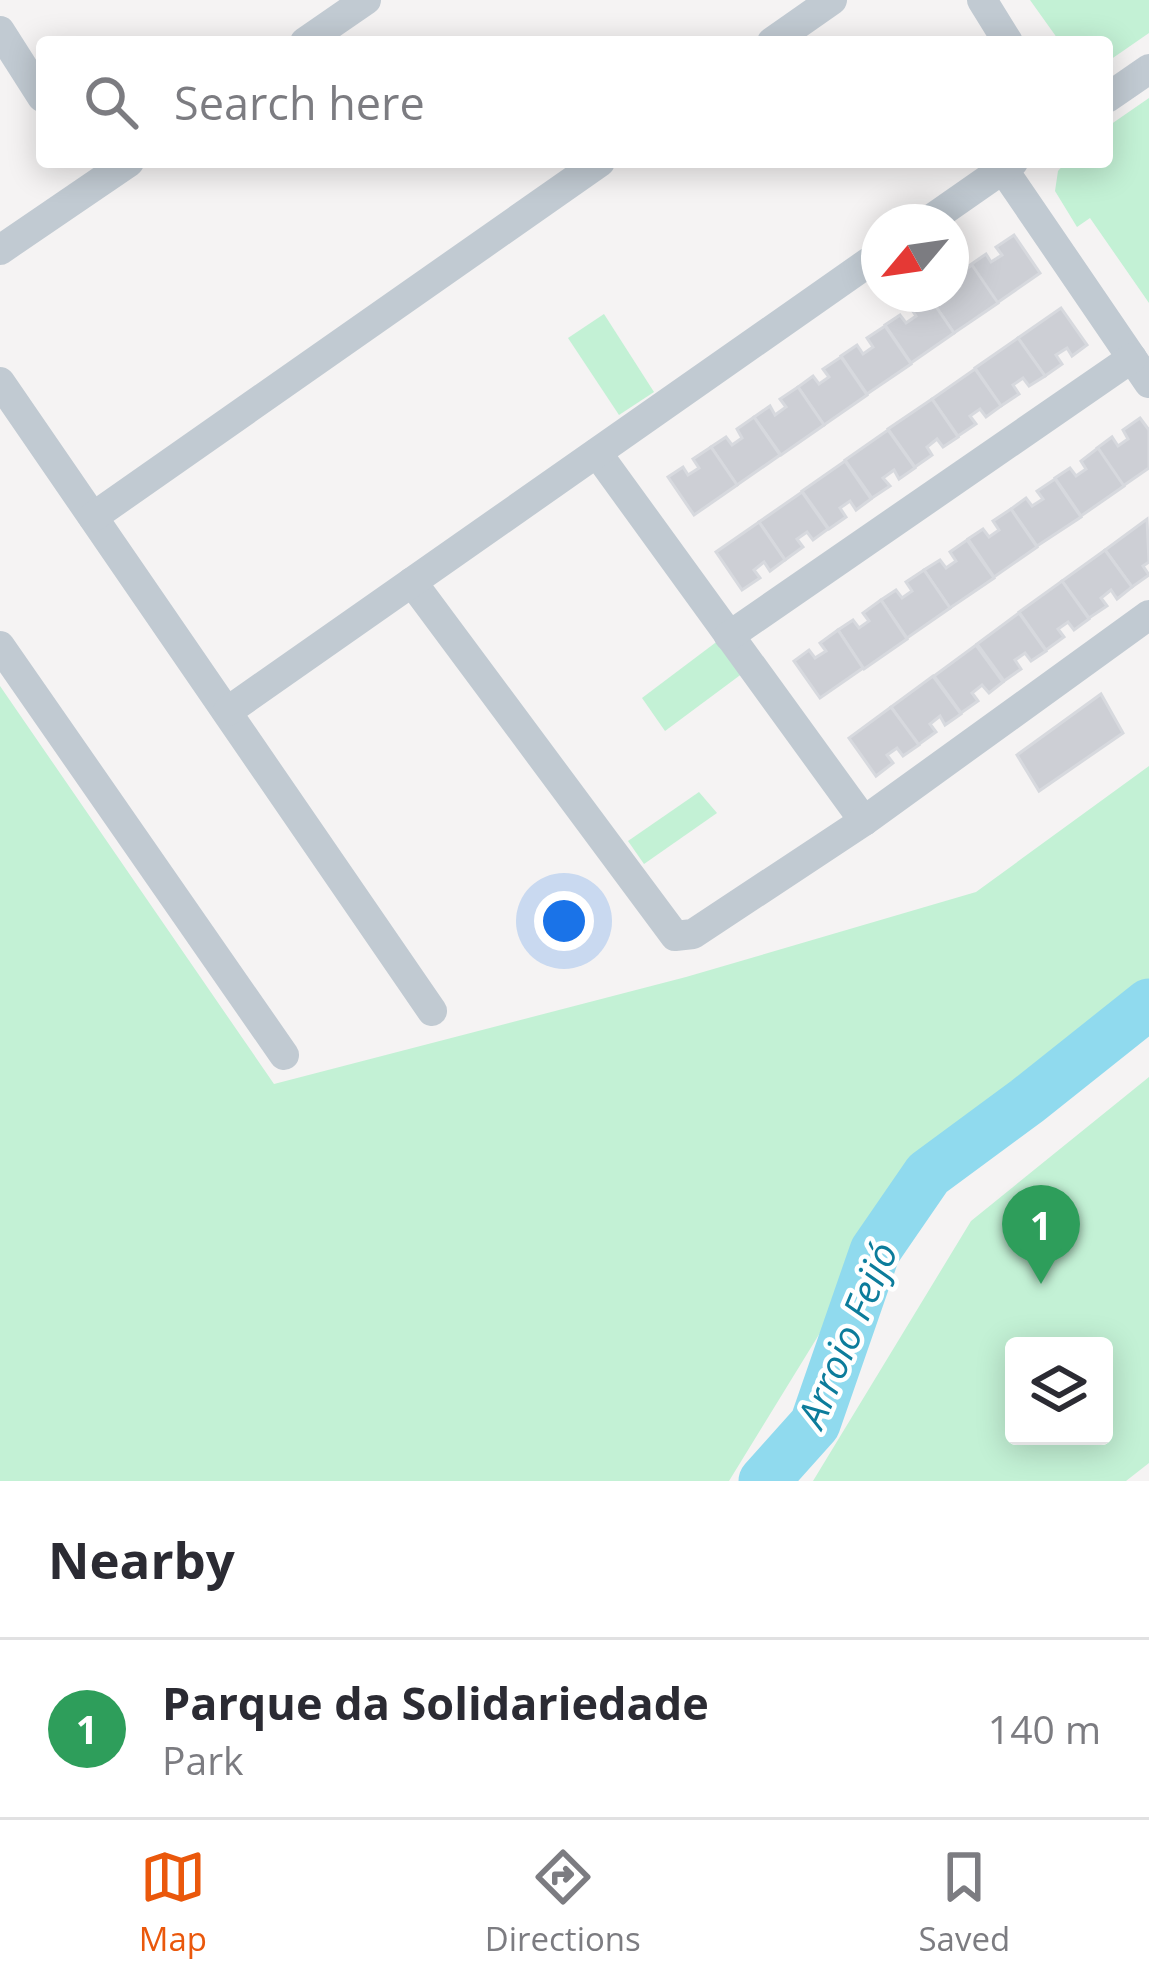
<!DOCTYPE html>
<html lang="en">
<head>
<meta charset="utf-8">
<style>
  :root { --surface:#fff; --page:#f7f7f7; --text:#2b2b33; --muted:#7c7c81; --line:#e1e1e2; --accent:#ea580c }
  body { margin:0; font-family:"Open Sans",sans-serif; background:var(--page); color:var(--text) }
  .controls { position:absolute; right:36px; bottom:36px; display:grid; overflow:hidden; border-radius:12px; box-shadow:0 6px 30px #0003 }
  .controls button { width:108px; height:108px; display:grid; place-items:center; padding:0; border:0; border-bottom:3px solid var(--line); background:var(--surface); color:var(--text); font:60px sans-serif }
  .compass { position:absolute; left:861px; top:204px; width:108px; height:108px; border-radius:50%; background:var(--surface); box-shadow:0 6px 30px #0003; rotate:241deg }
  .you { position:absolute; left:564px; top:921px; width:42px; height:42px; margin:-30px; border:9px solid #fff; border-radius:50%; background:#1a73e8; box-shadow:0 0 0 18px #1a73e833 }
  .badge { display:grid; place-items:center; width:78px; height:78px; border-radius:50%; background:var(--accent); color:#fff; font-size:39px; font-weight:700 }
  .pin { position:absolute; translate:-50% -99px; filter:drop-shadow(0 3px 6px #0008) }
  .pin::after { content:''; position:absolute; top:63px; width:42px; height:36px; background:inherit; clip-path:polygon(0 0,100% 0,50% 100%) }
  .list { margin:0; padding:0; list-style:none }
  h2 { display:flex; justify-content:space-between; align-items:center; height:156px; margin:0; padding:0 48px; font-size:51px }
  h2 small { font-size:39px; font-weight:400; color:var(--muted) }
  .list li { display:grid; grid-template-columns:78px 1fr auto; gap:36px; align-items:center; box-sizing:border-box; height:180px; padding:0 48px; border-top:3px solid var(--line) }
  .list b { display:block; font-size:45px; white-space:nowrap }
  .list p { margin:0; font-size:39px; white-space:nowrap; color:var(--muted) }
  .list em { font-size:39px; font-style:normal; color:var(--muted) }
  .icon { flex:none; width:66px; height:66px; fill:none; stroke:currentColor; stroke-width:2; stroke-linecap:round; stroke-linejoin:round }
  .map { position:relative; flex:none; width:1149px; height:1481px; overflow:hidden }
  .search { position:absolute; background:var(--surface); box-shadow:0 6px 30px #0003; left:36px; right:36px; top:36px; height:132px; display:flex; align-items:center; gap:30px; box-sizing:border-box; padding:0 42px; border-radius:12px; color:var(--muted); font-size:45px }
  .sheet { height:336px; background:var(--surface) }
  nav { display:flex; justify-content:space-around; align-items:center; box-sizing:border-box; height:168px; border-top:3px solid var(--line); background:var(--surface); font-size:33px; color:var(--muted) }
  nav a { display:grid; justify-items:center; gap:6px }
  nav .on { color:var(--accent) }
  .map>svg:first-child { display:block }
</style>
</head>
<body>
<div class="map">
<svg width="1149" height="1481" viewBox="0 0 1149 1481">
  <rect width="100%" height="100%" fill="#f5f3f3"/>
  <g fill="#c3f1d5" fill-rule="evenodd">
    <polygon points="1030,0 1149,0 1149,33 1107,62 1107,42 1060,42"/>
    <polygon points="1149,98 1149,303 1090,218 1077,227 1055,191 1058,171 1066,162 1107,162 1107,127"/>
    <polygon points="604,314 654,392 619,415 568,338"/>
    <polygon points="719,640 743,673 665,731 642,698"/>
    <polygon points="0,686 274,1084 686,977 976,892 1149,766 1149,986 925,1162 729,1481 0,1481"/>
    <polygon points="699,792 717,813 644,864 628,841"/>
    <path d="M 1149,1077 L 1149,1463 L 1126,1481 L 813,1481 L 971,1221 ZM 1014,1346 L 1104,1346 L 1104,1436 L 1014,1436 Z"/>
  </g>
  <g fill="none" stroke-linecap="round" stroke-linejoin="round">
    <polyline stroke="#90daee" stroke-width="51" points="764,1481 815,1424 875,1251 928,1174 1027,1101 1149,1004"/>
  </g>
  <g fill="#cdcfd5" stroke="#d7d9de" stroke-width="3">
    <polygon points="1014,235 1040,273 997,303 970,265 986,254 991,262 1002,255 996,247"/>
    <polygon points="972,265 998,303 954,333 928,295 951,294 960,286 954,277"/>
    <polygon points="928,295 954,333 911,363 885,325 900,315 906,323 916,316 910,307"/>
    <polygon points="1061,308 1087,345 1072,356 1067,348 1056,355 1062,364 1045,376 1018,338"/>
    <polygon points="885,326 911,364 867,394 841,356 857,345 863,354 873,347 867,338"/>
    <polygon points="1018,338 1045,376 1029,386 1023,378 1013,385 1019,394 1001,406 975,368"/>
    <polygon points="841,357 867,395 824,425 798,387 813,376 819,384 829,377 823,369"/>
    <polygon points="975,369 1001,406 986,417 980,409 970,416 976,424 958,436 932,399"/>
    <polygon points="798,387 824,425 781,455 754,417 770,406 775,415 786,407 780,399"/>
    <polygon points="932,399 958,437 943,447 937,439 927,447 932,455 915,467 888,429"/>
    <polygon points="754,417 780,455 737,485 711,447 726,437 732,445 742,438 737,429"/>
    <polygon points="1140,418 1149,430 1149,468 1123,486 1097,448 1112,437 1118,446 1128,439 1123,430"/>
    <polygon points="888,430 915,468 899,479 894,470 883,478 890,486 872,498 845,460"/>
    <polygon points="711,447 737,485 694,515 668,477 683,467 688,475 699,468 693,459"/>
    <polygon points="1098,448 1124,486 1081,516 1055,478 1070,468 1076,476 1086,469 1081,461"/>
    <polygon points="845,461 871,499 856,510 850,501 840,508 846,517 829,529 802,491"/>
    <polygon points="1055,479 1081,517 1037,546 1011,509 1026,498 1032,506 1043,499 1037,491"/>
    <polygon points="802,492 828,529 813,540 807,532 797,539 803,547 785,560 759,522"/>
    <polygon points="1011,509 1037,547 994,577 968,539 983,529 989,537 999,530 993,521"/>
    <polygon points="1147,519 1149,562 1143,566 1149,575 1132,587 1105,550"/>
    <polygon points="759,522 785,560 770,571 764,562 754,570 760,578 742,590 716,552"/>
    <polygon points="967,540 994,578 950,608 924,570 940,560 946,568 956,561 950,552"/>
    <polygon points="1105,550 1132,587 1117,599 1111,590 1101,598 1107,606 1089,618 1062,581"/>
    <polygon points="924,570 950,608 907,638 881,600 896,590 902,598 912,591 906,582"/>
    <polygon points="1062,581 1089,619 1074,630 1068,622 1058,629 1064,637 1046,650 1019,612"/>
    <polygon points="881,600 907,639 864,669 838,630 853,620 859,628 869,621 863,613"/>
    <polygon points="1019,613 1046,651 1031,661 1025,653 1015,660 1021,669 1004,681 977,644"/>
    <polygon points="838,630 863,668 820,698 794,661 809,650 815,658 826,651 820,643"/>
    <polygon points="976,645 1003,682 989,693 982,685 972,693 978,701 961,713 934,676"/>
    <polygon points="933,676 961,714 945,725 940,716 930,724 936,732 918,745 891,707"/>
    <polygon points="1101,694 1123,733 1039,791 1017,755"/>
    <polygon points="891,707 919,745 903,756 897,748 887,755 893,763 876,776 849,738"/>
  </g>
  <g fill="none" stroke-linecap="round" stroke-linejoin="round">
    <g stroke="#c1cad2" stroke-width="30">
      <polyline points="982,0 1008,42"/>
      <polyline points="0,31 42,97"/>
      <polyline points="305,42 366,0"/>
      <polyline points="772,42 832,0"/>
      <polyline points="1107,98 1149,69"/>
      <polyline points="1003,169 1149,383"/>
      <polyline points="927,222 1013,162"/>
      <polyline points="0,250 129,162"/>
      <polyline points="0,382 432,1011"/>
      <polyline points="597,453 864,821"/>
      <polyline points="93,517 600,162"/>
      <polyline points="412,582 675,936 693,934 864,821 1149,615"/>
      <polyline points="729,636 1132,358"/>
      <polyline points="0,646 284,1055"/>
      <polyline points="228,711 879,255"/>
    </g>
  </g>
  <g text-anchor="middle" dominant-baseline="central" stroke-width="9" stroke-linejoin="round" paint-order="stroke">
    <g font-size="39" font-style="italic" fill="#0c7c9b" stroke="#fff">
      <text transform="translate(846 1334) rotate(-67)">Arroio Feijó</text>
    </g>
  </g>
</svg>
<div class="controls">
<button><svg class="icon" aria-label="layers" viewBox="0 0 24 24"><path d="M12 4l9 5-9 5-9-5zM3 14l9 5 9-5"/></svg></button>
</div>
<svg class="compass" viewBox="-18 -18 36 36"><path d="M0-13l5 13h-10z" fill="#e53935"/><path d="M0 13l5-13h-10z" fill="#7c7c81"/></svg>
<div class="you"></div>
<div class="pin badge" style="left:1041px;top:1284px;background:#2e9e5b">1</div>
<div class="search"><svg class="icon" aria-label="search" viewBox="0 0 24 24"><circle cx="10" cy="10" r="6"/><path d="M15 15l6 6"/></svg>Search here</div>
</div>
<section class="sheet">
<h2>Nearby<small></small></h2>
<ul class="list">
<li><span class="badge" style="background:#2e9e5b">1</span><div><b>Parque da Solidariedade</b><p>Park</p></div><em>140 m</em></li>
</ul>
</section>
<nav>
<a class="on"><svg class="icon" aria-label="map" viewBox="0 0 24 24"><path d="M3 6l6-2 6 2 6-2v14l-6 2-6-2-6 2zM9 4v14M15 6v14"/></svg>Map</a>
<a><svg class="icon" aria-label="directions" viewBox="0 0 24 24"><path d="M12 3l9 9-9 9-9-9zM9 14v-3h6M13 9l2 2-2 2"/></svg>Directions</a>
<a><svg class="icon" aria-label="saved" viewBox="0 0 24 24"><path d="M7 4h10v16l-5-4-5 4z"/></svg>Saved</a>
</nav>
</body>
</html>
